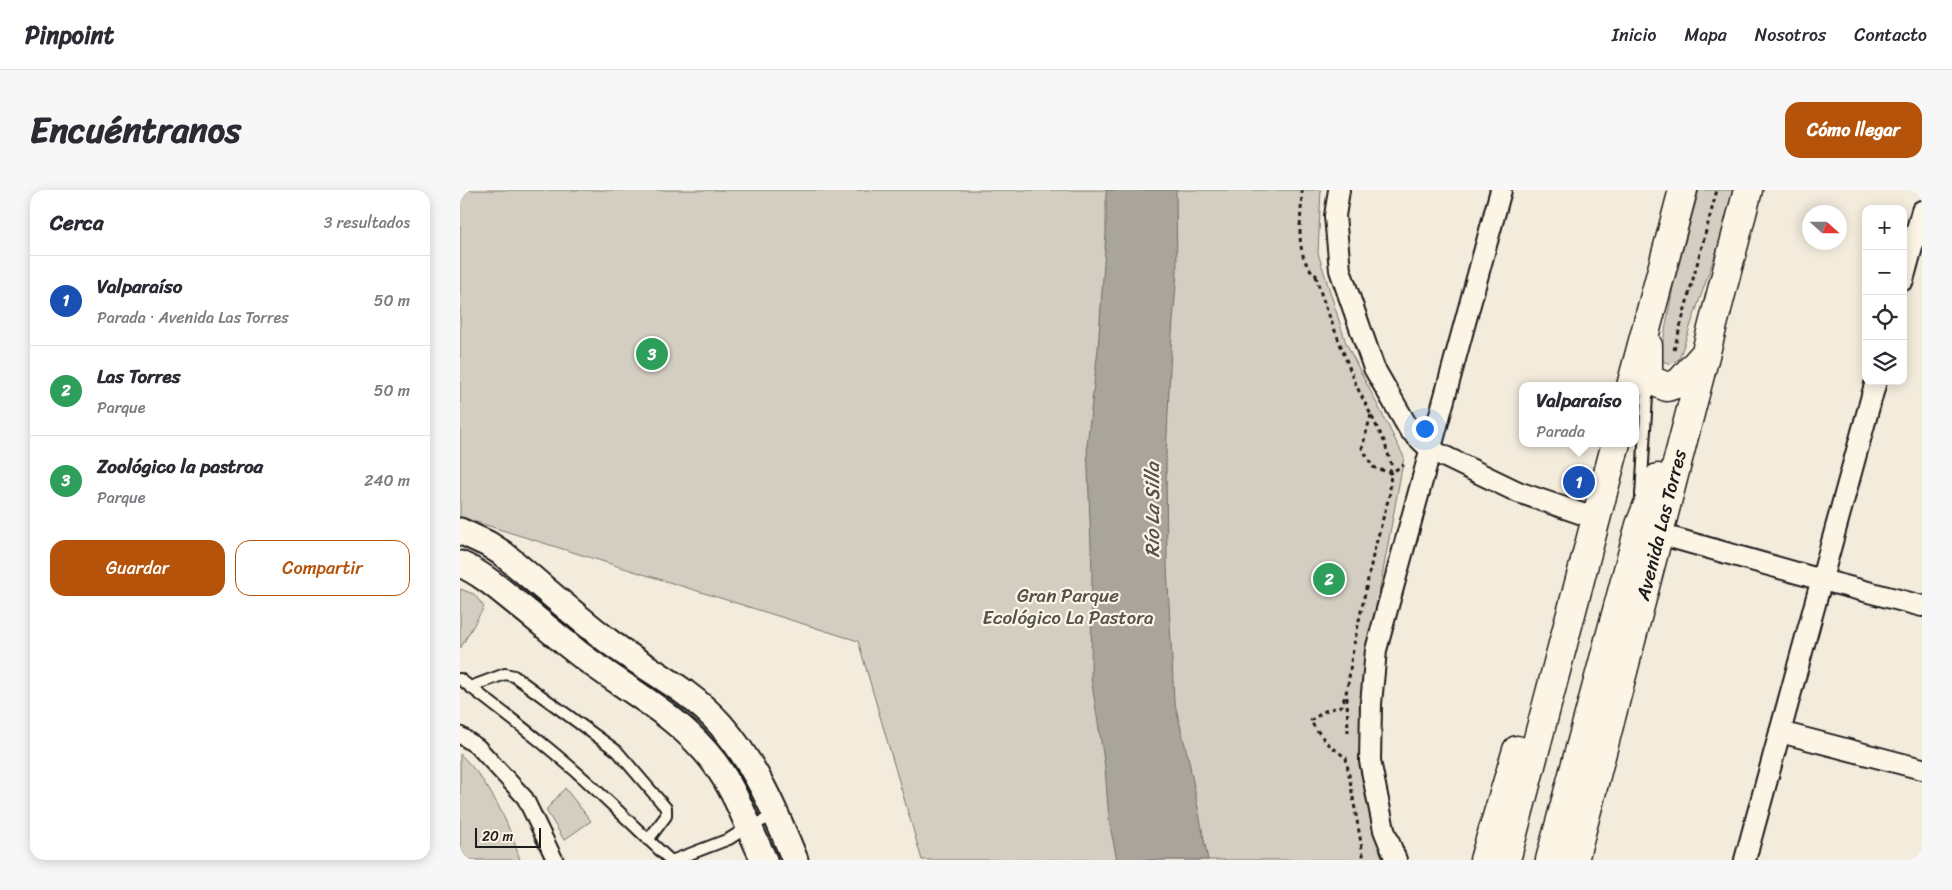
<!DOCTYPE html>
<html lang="es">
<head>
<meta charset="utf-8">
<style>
  :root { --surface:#fff; --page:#f7f7f7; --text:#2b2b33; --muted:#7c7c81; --line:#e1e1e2; --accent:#b45309 }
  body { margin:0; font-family:Sriracha,sans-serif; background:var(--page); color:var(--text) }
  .controls { position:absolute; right:15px; top:15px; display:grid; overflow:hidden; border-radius:10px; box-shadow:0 2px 12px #0003 }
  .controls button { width:45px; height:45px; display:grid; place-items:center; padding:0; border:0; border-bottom:1px solid var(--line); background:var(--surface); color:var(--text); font:25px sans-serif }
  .compass { position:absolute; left:1342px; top:15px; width:45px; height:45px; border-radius:50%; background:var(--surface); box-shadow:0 2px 12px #0003; rotate:111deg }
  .scale { position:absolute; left:15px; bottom:12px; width:66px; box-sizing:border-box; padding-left:5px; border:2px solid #1c1c1c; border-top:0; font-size:14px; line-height:18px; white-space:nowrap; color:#1c1c1c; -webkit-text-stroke:4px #fcf5e5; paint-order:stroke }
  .you { position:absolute; left:964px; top:238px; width:18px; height:18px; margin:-12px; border:4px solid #fff; border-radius:50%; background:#1a73e8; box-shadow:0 0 0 8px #1a73e833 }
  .badge { display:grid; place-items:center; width:32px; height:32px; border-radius:50%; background:var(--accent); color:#fff; font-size:16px; font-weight:700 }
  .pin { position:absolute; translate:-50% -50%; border:2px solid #fff; box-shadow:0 1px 5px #0006 }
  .popup { position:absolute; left:1059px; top:192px; width:120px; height:65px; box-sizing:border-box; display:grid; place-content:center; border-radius:10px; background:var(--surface); filter:drop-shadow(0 1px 4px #0005); font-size:16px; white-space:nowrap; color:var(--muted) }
  .popup b { font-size:19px; color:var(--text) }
  .popup::after { content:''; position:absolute; left:50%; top:100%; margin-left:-10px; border:10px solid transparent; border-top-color:var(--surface) }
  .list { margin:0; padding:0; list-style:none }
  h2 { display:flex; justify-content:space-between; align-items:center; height:65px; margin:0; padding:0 20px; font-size:21px }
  h2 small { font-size:16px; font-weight:400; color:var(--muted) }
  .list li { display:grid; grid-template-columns:32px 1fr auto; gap:15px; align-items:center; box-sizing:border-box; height:90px; padding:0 20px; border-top:1px solid var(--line) }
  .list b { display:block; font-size:19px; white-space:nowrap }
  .list p { margin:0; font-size:16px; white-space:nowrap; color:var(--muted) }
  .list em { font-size:16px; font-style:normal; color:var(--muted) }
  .actions { display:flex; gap:10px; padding:15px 20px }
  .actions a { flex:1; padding:11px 0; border:1px solid var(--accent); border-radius:15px; text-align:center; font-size:18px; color:var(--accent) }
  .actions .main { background:var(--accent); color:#fff }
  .icon { flex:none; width:28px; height:28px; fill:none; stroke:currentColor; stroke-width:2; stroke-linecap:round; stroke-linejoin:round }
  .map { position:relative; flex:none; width:1462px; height:670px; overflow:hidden; border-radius:15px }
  header { display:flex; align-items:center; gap:30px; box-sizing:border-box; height:70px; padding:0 25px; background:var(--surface); border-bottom:1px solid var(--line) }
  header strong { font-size:24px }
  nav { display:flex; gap:28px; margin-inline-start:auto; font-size:18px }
  .intro { display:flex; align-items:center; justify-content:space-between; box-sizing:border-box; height:120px; padding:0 30px }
  h1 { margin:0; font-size:35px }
  .button { padding:12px 22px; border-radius:15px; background:var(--accent); color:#fff; font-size:18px; font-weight:700 }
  main { display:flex; gap:30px; padding:0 30px }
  aside { flex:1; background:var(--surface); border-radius:15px; box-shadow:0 2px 12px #0003 }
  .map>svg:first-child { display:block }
</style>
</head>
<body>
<header>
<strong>Pinpoint</strong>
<nav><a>Inicio</a><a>Mapa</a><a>Nosotros</a><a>Contacto</a></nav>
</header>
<div class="intro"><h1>Encuéntranos</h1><a class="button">Cómo llegar</a></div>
<main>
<aside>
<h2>Cerca<small>3 resultados</small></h2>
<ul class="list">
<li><span class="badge" style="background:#1a4fb4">1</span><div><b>Valparaíso</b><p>Parada · Avenida Las Torres</p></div><em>50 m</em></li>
<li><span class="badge" style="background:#2e9e5b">2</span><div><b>Las Torres</b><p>Parque</p></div><em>50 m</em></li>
<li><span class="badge" style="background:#2e9e5b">3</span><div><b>Zoológico la pastroa</b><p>Parque</p></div><em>240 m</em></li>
</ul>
<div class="actions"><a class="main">Guardar</a><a>Compartir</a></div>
</aside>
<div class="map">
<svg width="1462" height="670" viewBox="0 0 1462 670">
  <rect width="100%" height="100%" fill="#f3ecdd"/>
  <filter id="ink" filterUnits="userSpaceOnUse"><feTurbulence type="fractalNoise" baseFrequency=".02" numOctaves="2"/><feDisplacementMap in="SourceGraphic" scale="10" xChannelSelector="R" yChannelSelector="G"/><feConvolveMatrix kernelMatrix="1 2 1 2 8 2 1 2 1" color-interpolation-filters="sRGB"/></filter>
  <g filter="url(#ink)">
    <g fill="#d3cec1" stroke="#78756e">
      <polygon points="0,0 861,0 858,63 886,153 944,267 899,512 905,606 927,670 462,670 398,451 0,327"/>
      <polygon points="1239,0 1275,0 1272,16 1219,169 1210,174 1203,171 1201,163 1213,97"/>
      <polygon points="0,399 14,404 24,417 0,459"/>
      <path d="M 0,564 C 30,593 48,630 60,670 L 0,670 Z"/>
      <polygon points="105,598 131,631 104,650 86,620"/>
    </g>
    <polygon fill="#aaa59b" stroke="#716e68" points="646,0 716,0 717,82 711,157 706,267 707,376 714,510 729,571 748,670 657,670 649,631 645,577 631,488 632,381 627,255 638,159 646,44"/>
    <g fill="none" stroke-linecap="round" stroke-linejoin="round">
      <defs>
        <g id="service">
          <polyline points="1181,305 1188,190"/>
          <path d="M 0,489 C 45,524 91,558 133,597 C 159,621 184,646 210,670"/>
          <polyline points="10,497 45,484 54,486 157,561 206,618 206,626 188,650"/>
          <polyline points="214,670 269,649 288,637 316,625"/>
        </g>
        <polyline id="pedestrian" points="0,545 18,557 65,608 95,670"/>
        <g id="minor">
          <polyline points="879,0 875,26 880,80 914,178 949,239 971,260 1058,302 1137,329"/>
          <polyline points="1443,90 1462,21"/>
          <polyline points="1199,344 1362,390 1462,416"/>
          <polyline points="1320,542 1462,579"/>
          <polyline points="936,670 924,640 910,571 911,514 916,460 1041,0"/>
          <polyline points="1285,670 1416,191"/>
        </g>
        <g id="tertiary">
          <path d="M 0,341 L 28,354 L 42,363 C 77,392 112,423 148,451 C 185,479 229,499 260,534 C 295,573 316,623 335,670"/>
          <path d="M 0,374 C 23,384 40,400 59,415 C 79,431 98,447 118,463 C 163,498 219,525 254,572 C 276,601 288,637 304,670"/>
        </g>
        <g id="secondary">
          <polyline points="1188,156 1188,189 1207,197 1219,193 1243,166"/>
          <polyline points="1171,196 1223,0"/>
          <polyline points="1024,670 1057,560"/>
          <polyline points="1046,670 1156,253"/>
          <polyline points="1090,670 1180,335 1198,288"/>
          <polyline points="1114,670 1288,0"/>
        </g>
      </defs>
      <use href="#service" stroke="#1c1c1c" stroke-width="14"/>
      <use href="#pedestrian" stroke="#1c1c1c" stroke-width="19"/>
      <use href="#minor" stroke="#1c1c1c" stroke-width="24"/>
      <use href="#tertiary" stroke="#1c1c1c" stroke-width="29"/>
      <use href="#secondary" stroke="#1c1c1c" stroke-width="31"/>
      <g stroke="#1c1c1c" stroke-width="3" stroke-dasharray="4 4" stroke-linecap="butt">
        <path d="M 842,0 C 842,28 832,67 857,86"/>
        <polyline points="856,86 862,107 896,195 924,251 931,273 930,303 914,361 894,454"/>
        <polyline points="1214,160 1257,0"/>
        <polyline points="911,225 902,258 913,277 930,283 944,275"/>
        <path d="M 893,460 C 889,480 890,498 881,516 L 865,521 L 850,531 L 866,552 L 886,568 L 904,670"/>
        <polyline points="887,507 888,543"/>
      </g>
      <use href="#service" stroke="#fcf5e5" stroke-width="10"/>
      <use href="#pedestrian" stroke="#fcf5e5" stroke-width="15"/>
      <use href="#minor" stroke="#fcf5e5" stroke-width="20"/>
      <use href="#tertiary" stroke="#fcf5e5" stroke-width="25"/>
      <use href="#secondary" stroke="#fcf5e5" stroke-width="28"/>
    </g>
  </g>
  <g text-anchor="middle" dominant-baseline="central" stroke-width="4.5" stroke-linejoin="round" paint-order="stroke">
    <g font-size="19" fill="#1c1c1c" stroke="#fcf5e5">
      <text transform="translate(1201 335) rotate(-76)">Avenida Las Torres</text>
    </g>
    <g font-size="19" fill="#53514e" stroke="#fcf5e5">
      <text x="608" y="405">Gran Parque<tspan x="608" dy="22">Ecológico La Pastora</tspan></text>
    </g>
    <g font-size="20" font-style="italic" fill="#55534f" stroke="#fcf5e5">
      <text transform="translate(692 320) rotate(-90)">Río La Silla</text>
    </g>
  </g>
</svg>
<div class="controls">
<button>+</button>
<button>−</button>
<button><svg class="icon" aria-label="locate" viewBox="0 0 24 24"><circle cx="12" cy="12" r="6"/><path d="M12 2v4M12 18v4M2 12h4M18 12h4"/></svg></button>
<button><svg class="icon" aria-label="layers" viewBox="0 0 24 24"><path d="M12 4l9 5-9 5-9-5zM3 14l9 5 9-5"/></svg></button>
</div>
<svg class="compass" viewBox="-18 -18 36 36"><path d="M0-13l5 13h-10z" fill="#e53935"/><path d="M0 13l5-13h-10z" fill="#7c7c81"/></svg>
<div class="scale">20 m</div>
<div class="you"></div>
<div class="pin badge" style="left:1119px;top:292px;background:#1a4fb4">1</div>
<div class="popup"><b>Valparaíso</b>Parada</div>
<div class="pin badge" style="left:869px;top:389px;background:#2e9e5b">2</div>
<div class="pin badge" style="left:192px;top:164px;background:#2e9e5b">3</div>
</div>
</main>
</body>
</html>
